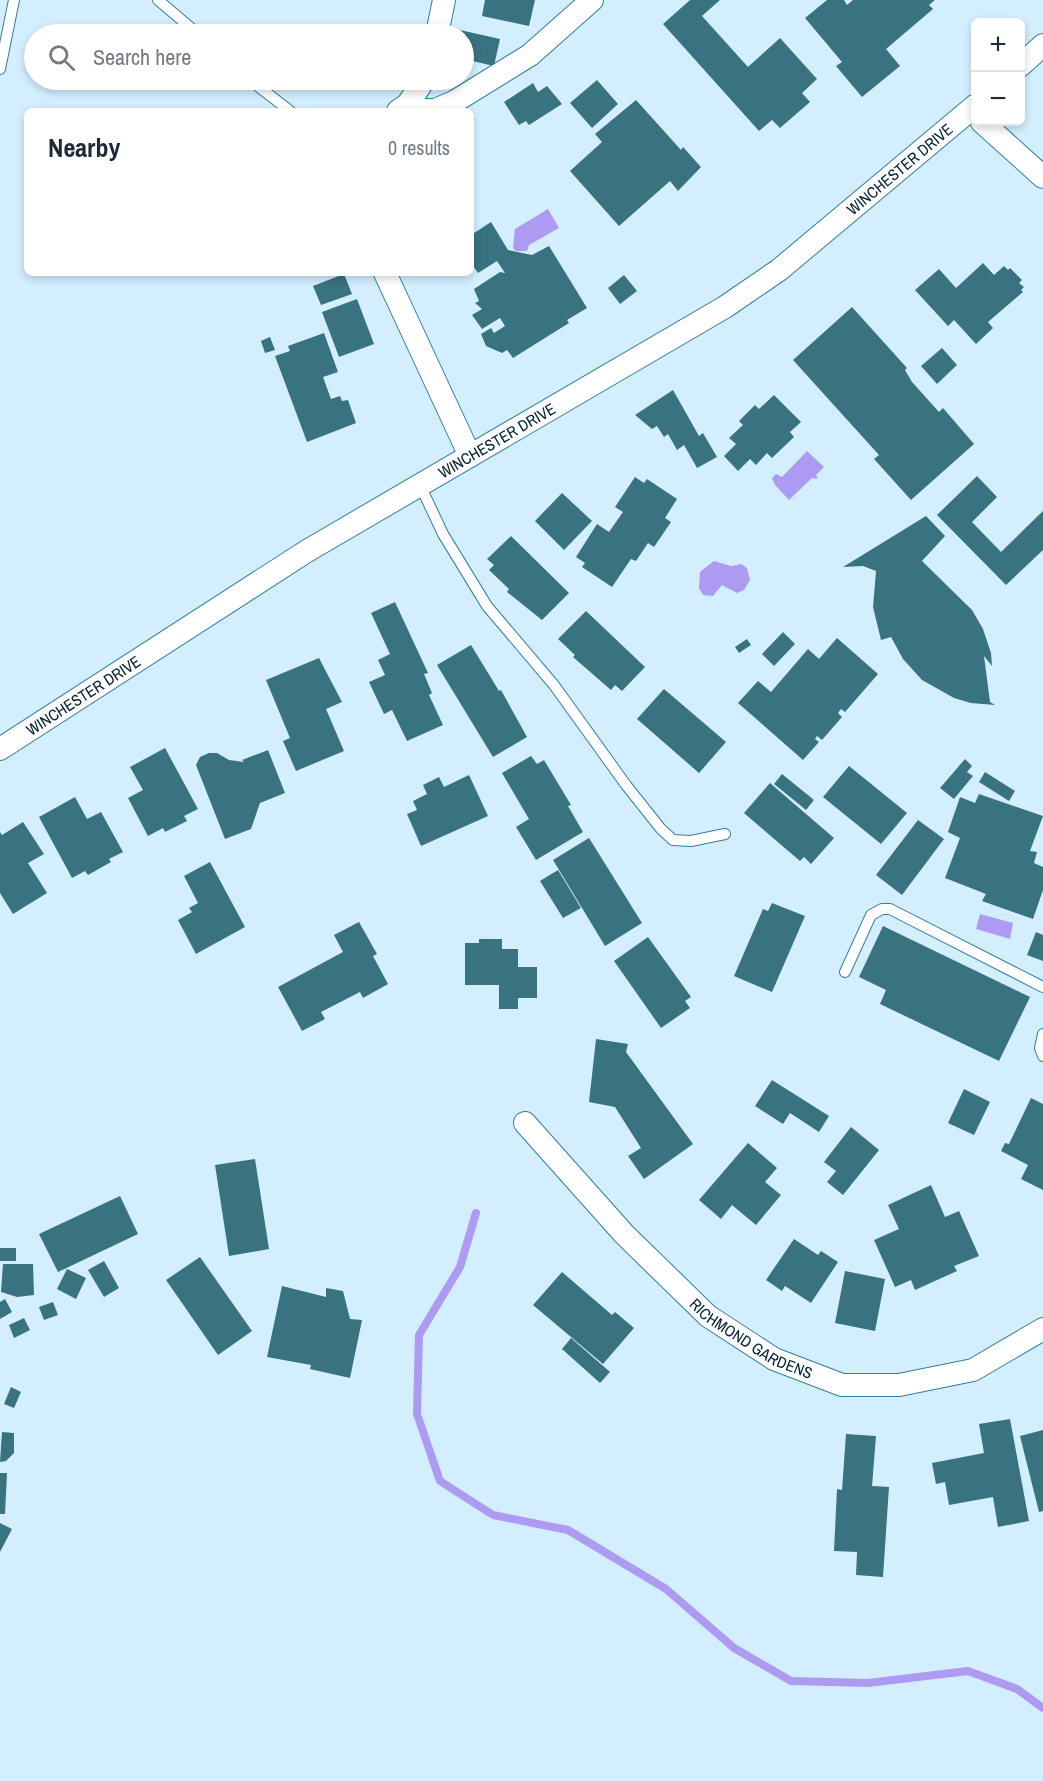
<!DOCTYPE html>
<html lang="en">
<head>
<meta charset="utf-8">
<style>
  :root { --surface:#fff; --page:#f2f2f3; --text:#1f2937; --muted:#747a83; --line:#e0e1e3 }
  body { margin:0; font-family:"Archivo Narrow",sans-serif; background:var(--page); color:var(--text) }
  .controls { position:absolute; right:18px; top:18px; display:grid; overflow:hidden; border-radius:9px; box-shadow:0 3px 9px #0003 }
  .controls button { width:54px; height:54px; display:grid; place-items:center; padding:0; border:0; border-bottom:2px solid var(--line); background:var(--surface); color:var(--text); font:30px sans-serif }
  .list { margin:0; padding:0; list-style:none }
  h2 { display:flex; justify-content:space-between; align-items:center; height:78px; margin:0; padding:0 24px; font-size:26px }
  h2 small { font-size:20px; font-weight:400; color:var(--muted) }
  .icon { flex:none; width:33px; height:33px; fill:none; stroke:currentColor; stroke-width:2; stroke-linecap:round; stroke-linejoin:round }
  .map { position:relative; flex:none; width:1043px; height:1781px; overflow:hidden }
  .search { position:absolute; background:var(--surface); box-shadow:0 3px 9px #0003; left:24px; top:24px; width:450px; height:66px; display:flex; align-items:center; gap:15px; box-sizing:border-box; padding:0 21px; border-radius:33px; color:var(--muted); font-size:22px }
  .panel { position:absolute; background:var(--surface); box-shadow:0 3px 9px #0003; left:24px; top:108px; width:450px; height:168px; border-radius:9px }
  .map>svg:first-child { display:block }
</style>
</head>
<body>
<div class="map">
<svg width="1043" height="1781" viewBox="0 0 1043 1781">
  <rect width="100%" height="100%" fill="#d3efff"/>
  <g fill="#ad9bf3">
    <polygon points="548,209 559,228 529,245 527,251 516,251 513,248 515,229"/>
    <polygon points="807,451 824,467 816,475 818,479 812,478 789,500 775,485 772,478 776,474 782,477"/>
    <polygon points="714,561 731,566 741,564 747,568 750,580 744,590 737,593 722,585 713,596 703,595 699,588 700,572"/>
    <polygon points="980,914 1013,923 1010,939 976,929"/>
  </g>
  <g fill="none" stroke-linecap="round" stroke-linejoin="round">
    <polyline stroke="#ad9bf3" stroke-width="8" points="476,1213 460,1267 419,1335 417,1414 440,1481 493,1515 568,1530 666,1589 734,1648 791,1681 868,1683 968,1671 1017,1689 1043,1708"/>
  </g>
  <g fill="#39737f">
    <polygon points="485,0 535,0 529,26 482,16"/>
    <polygon points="690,0 720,0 702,16 748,67 780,38 817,79 802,93 810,102 780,128 772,120 759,131 663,24"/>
    <polygon points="827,0 844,0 847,5 853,0 935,0 929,5 933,9 886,49 900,66 862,97 836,66 842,62 805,18"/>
    <polygon points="451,28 500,39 494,66 464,59 464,34 450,34"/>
    <polygon points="597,80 618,104 592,128 570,103"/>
    <polygon points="533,83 538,92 547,86 562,104 529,125 526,121 519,125 504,102"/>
    <polygon points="636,100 681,150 683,147 701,167 678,191 670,181 619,226 570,171 602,142 595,134"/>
    <polygon points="491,222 508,250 532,255 549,246 587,308 567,320 569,323 513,358 507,350 502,353 486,346 481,334 491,328 494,333 505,326 500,318 482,329 472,315 482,309 475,303 479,301 474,289 500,272 505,273 497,261 478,273 471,263 471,235"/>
    <polygon points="983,263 994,275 1004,266 1008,270 1010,268 1022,280 1019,283 1024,287 1021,290 1023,292 988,322 993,328 976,344 954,320 948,326 915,290 939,269 956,288"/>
    <polygon points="344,274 352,294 321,305 313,286"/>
    <polygon points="624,275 637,291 620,304 608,288"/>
    <polygon points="357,299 374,344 339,357 322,312"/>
    <polygon points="852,307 907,368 905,370 912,382 939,412 943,408 974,444 911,500 874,459 879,455 793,360"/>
    <polygon points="324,333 338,372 323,377 331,399 340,396 342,401 348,400 356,423 307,442 275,356 290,351 288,346"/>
    <polygon points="270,337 275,350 265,353 261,341"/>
    <polygon points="942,348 957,365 937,384 921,366"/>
    <polygon points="673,390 699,436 703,433 717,457 697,468 684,445 677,450 668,434 664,437 657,426 652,429 635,415"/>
    <polygon points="774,395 801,422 790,432 794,437 772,458 767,453 756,465 750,459 738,471 724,456 736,444 729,438 743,425 739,421 755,405 759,409"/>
    <polygon points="977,476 997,497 972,522 1001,552 1043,511 1043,550 1006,585 937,515"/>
    <polygon points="635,477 644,483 647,479 677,499 665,518 671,522 654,547 648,543 636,561 631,559 612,587 582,567 585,563 576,557 597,524 609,532 623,512 615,507"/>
    <polygon points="562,493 592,521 564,550 535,521"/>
    <polygon points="926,516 945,536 922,561 972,610 983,629 991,653 992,666 984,656 990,702 995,705 971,703 954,698 922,680 903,659 891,637 881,640 873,607 876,571 863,566 843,567"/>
    <polygon points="511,536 569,593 542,620 507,592 509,589 489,570 494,565 487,559"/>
    <polygon points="395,602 428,673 424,674 432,693 429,695 443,725 407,741 392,710 384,714 369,682 385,675 378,660 390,654 371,613"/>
    <polygon points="586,611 645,667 622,691 615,685 611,690 573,657 575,655 558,639"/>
    <polygon points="783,632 795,644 774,666 762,654"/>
    <polygon points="837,638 878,674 845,712 841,709 838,713 842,717 822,740 817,736 815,739 819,742 803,760 738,703 758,681 771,692 808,649 819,659"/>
    <polygon points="747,639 751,645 739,653 735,647"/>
    <polygon points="471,645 499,691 501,690 527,737 493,757 437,665"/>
    <polygon points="319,658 342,702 326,709 344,751 296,771 283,741 290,738 266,680"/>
    <polygon points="664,689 726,742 699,773 637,719"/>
    <polygon points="165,748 198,809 184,816 187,821 165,832 163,828 148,836 128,798 143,790 130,767"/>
    <polygon points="268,750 285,793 260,803 251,829 225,839 196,765 200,757 209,753 217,753 229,760 244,762 242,760"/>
    <polygon points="531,756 537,764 544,760 571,805 568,806 583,832 536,860 516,827 529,819 502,773"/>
    <polygon points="965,759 972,766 967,772 973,776 954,799 940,788"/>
    <polygon points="849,766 907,813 881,844 823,797"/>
    <polygon points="985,772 1015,791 1009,801 979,782"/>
    <polygon points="782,774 814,800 806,810 774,784"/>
    <polygon points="469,775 488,816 421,846 407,814 417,810 413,801 427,794 423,785 439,777 444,787"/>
    <polygon points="770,783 834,838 811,864 804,857 800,861 744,813"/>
    <polygon points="979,794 1043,816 1030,851 1037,852 1034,863 1043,867 1043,890 1033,919 982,901 986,894 945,878 960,838 948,832 960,797 975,803"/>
    <polygon points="75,797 87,819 101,812 123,852 109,859 111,862 88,875 85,871 72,878 39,817"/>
    <polygon points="918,820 944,839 902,895 876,875"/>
    <polygon points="23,822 44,854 28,863 47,893 13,914 0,893 0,832 2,835"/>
    <polygon points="589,838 642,923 605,946 553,860"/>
    <polygon points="210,862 245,927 196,954 178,920 192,912 189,908 198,903 184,876"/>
    <polygon points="558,870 581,908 563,918 540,881"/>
    <polygon points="772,903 805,916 772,992 734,976 763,909 768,911"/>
    <polygon points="359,922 377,954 373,956 388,984 363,998 360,992 321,1012 325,1019 302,1031 278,987 343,952 334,935"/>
    <polygon points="883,926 1030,997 999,1061 880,1004 886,990 859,977"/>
    <polygon points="1036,932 1043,935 1043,961 1027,955"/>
    <polygon points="648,937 691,997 685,1001 690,1008 661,1028 614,961"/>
    <polygon points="479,939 502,939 502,949 518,949 518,967 537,967 537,998 518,998 518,1009 499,1009 499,985 465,985 465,943 479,943"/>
    <polygon points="596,1039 628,1044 626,1052 693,1144 644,1179 628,1156 641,1148 615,1107 589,1102"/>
    <polygon points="772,1080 829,1116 819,1132 790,1113 783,1124 755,1106"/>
    <polygon points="964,1089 990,1102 974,1135 948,1123"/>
    <polygon points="1031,1098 1043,1104 1043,1190 1021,1179 1028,1165 1001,1151 1005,1143 1009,1144"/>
    <polygon points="851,1127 879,1150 843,1195 827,1182 836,1171 824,1162"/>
    <polygon points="748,1143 777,1168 765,1182 781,1195 756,1225 732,1205 721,1219 699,1200"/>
    <polygon points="255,1159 269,1249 229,1256 215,1165"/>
    <polygon points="931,1185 945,1217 959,1211 979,1256 954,1266 957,1271 915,1290 911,1280 895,1287 874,1240 899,1229 888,1205"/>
    <polygon points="120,1196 138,1234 58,1272 39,1234"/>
    <polygon points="794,1239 818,1255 821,1251 838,1262 811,1303 785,1286 782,1291 766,1280"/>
    <rect x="0" y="1248" width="16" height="13"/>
    <polygon points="200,1257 252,1331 218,1355 166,1280"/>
    <polygon points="104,1261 119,1288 104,1297 88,1270"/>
    <polygon points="3,1264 33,1264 34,1295 17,1297 1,1292"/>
    <polygon points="67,1269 86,1278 76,1299 57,1289"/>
    <polygon points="845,1271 885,1279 875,1331 835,1323"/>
    <polygon points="562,1272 612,1315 615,1312 634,1328 603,1364 533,1305"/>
    <polygon points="282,1286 326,1297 326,1288 343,1291 350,1319 362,1320 350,1378 310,1369 311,1365 267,1357"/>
    <polygon points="5,1299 12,1312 0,1319 0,1302"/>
    <polygon points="53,1302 58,1315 44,1320 39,1307"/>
    <polygon points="24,1318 30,1330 14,1338 9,1325"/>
    <polygon points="571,1338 610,1372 600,1383 562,1349"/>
    <polygon points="11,1387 21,1392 14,1408 4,1404"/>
    <polygon points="1010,1419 1029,1521 998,1527 993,1497 949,1505 945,1482 936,1484 932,1463 984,1453 979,1424"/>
    <polygon points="1043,1430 1043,1511 1039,1512 1020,1436"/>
    <polygon points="2,1432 14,1433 14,1453 6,1461 0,1462"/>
    <polygon points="846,1434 876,1436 872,1486 889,1487 883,1577 856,1575 857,1552 834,1551 837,1489 842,1490"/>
    <polygon points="0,1473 7,1473 5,1514 0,1514"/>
    <polygon points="0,1523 12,1529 0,1552"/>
  </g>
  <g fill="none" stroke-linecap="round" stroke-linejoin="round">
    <defs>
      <g id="service">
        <polyline points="158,0 198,34"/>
        <polyline points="0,69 14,0"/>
        <polyline points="250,80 290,111"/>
        <polyline points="420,485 443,534 487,606 554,685 626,785 661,829 673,840 691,841 725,834"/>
        <polyline points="845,972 871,915 882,909 890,909 1043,987"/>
        <polyline points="1043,1034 1040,1048 1043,1056"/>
      </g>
      <g id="minor">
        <polyline points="437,34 444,0"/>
        <polyline points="1020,66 1043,45"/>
        <polyline points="408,104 419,110 435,110 454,102 530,55 592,0"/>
        <polyline points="398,111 408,104 424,80"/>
        <polyline points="982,122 1043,177"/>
        <polyline points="385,273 470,456"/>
        <path id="s1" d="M 0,749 L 307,551 L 725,307 L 779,270 L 976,105"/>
        <path id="s2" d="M 525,1123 L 624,1234 L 708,1316 L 774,1359 L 842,1385 L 899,1385 L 973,1370 L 1043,1329"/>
      </g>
    </defs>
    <use href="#service" stroke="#337da0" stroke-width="12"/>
    <use href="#minor" stroke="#337da0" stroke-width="24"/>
    <use href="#service" stroke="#fff" stroke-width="10"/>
    <use href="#minor" stroke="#fff" stroke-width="22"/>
  </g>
  <g text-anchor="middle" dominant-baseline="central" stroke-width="6" stroke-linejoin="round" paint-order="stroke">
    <g font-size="16" fill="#042332" stroke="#fff">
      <text stroke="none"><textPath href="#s1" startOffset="1072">WINCHESTER DRIVE</textPath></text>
      <text stroke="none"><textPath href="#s1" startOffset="585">WINCHESTER DRIVE</textPath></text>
      <text stroke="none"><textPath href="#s1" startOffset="99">WINCHESTER DRIVE</textPath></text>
      <text stroke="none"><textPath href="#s2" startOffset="315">RICHMOND GARDENS</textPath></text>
    </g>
  </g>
</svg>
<div class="controls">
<button>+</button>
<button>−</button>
</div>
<div class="search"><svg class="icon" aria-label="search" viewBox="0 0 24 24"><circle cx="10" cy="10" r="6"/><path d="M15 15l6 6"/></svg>Search here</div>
<section class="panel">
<h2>Nearby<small>0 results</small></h2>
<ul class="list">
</ul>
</section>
</div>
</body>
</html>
